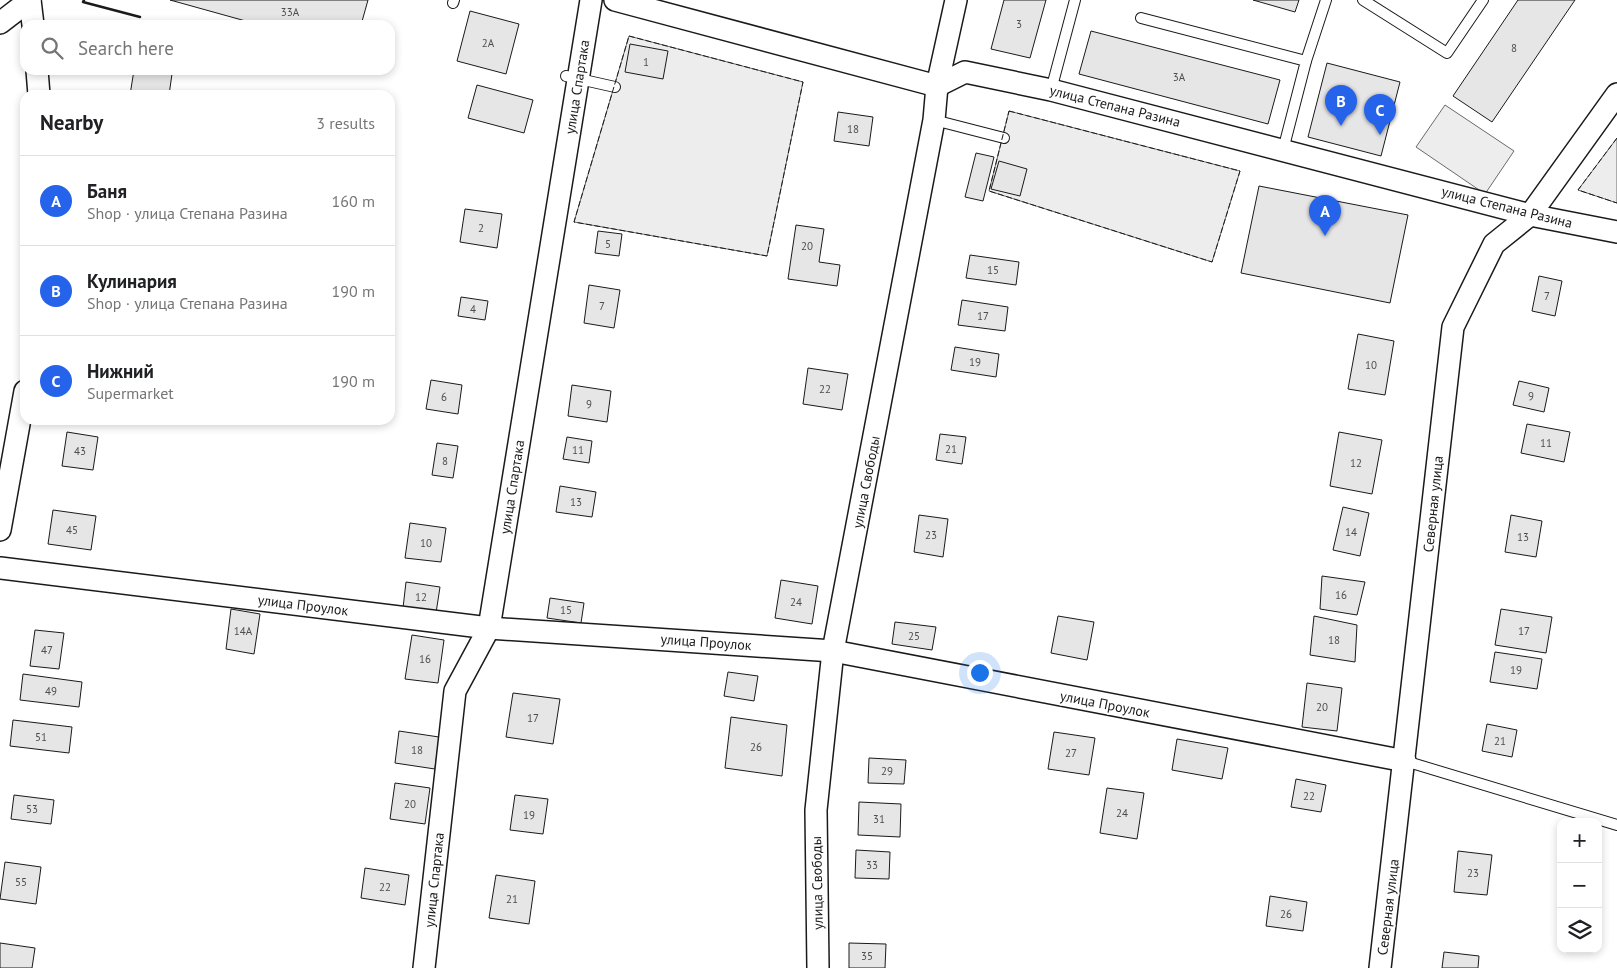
<!DOCTYPE html>
<html lang="en">
<head>
<meta charset="utf-8">
<style>
  :root { --surface:#fff; --page:#f2f2f2; --text:#202124; --muted:#757577; --line:#e0e0e0; --accent:#2563eb }
  body { margin:0; font-family:"PT Sans",sans-serif; background:var(--page); color:var(--text) }
  .controls { position:absolute; right:15px; bottom:15px; display:grid; overflow:hidden; border-radius:10px; box-shadow:0 2px 8px #0003 }
  .controls button { width:45px; height:45px; display:grid; place-items:center; padding:0; border:0; border-bottom:1px solid var(--line); background:var(--surface); color:var(--text); font:25px sans-serif }
  .you { position:absolute; left:979px; top:672px; width:18px; height:18px; margin:-12px; border:4px solid #fff; border-radius:50%; background:#1a73e8; box-shadow:0 0 0 8px #1a73e833 }
  .badge { display:grid; place-items:center; width:32px; height:32px; border-radius:50%; background:var(--accent); color:#fff; font-size:16px; font-weight:700 }
  .pin { position:absolute; translate:-50% -41px; filter:drop-shadow(0 1px 2px #0008) }
  .pin::after { content:''; position:absolute; top:26px; width:18px; height:15px; background:inherit; clip-path:polygon(0 0,100% 0,50% 100%) }
  .list { margin:0; padding:0; list-style:none }
  h2 { display:flex; justify-content:space-between; align-items:center; height:65px; margin:0; padding:0 20px; font-size:21px }
  h2 small { font-size:16px; font-weight:400; color:var(--muted) }
  .list li { display:grid; grid-template-columns:32px 1fr auto; gap:15px; align-items:center; box-sizing:border-box; height:90px; padding:0 20px; border-top:1px solid var(--line) }
  .list b { display:block; font-size:19px; white-space:nowrap }
  .list p { margin:0; font-size:16px; white-space:nowrap; color:var(--muted) }
  .list em { font-size:16px; font-style:normal; color:var(--muted) }
  .icon { flex:none; width:28px; height:28px; fill:none; stroke:currentColor; stroke-width:2; stroke-linecap:round; stroke-linejoin:round }
  .map { position:relative; flex:none; width:1617px; height:968px; overflow:hidden }
  .search { position:absolute; background:var(--surface); box-shadow:0 2px 8px #0003; left:20px; top:20px; width:375px; height:55px; display:flex; align-items:center; gap:12px; box-sizing:border-box; padding:0 18px; border-radius:15px; color:var(--muted); font-size:19px }
  .panel { position:absolute; background:var(--surface); box-shadow:0 2px 8px #0003; left:20px; top:90px; width:375px; height:335px; border-radius:15px }
  .map>svg:first-child { display:block }
</style>
</head>
<body>
<div class="map">
<svg width="1617" height="968" viewBox="0 0 1617 968">
  <rect width="100%" height="100%" fill="#fff"/>
  <g fill="#ededed" stroke="#6a6a6a">
    <polygon points="629,36 803,82 767,256 574,222"/>
    <polygon points="1445,105 1514,151 1485,194 1416,147"/>
    <polygon points="1009,111 1240,171 1212,262 989,191"/>
    <polygon points="1617,138 1617,203 1578,190"/>
  </g>
  <g fill="#e6e6e6" stroke="#1a1a1a">
    <polygon points="170,0 368,0 361,25 260,25"/>
    <polygon points="1004,0 1046,0 1030,58 991,49"/>
    <polygon points="1253,0 1299,0 1295,12"/>
    <polygon points="1518,0 1575,0 1492,122 1453,96"/>
    <polygon points="470,11 519,24 506,74 457,61"/>
    <polygon points="1091,31 1280,80 1268,124 1079,74"/>
    <polygon points="630,44 668,51 663,79 625,72"/>
    <polygon points="1327,63 1400,82 1381,156 1308,137"/>
    <polygon points="134,70 172,74 169,95 130,95"/>
    <polygon points="477,85 533,100 524,133 468,118"/>
    <polygon points="838,112 873,117 869,146 834,141"/>
    <polygon points="976,153 994,157 983,201 965,197"/>
    <polygon points="999,161 1027,169 1020,196 991,189"/>
    <polygon points="1259,186 1408,215 1390,303 1241,273"/>
    <polygon points="465,209 502,214 497,248 460,242"/>
    <polygon points="796,225 824,229 819,262 840,265 837,286 788,279"/>
    <polygon points="598,231 622,234 619,256 595,253"/>
    <polygon points="970,255 1019,262 1016,285 966,278"/>
    <polygon points="1539,276 1562,281 1555,316 1532,311"/>
    <polygon points="589,285 620,290 614,328 584,323"/>
    <polygon points="461,297 488,301 485,320 458,316"/>
    <polygon points="962,300 1008,307 1005,331 958,325"/>
    <polygon points="1358,334 1394,341 1385,395 1348,389"/>
    <polygon points="955,347 999,354 996,377 951,370"/>
    <polygon points="808,368 848,374 842,410 803,404"/>
    <polygon points="431,380 462,385 458,414 426,409"/>
    <polygon points="1519,381 1549,388 1544,412 1513,405"/>
    <polygon points="572,385 611,391 607,422 568,416"/>
    <polygon points="1527,424 1570,432 1564,462 1521,453"/>
    <polygon points="67,432 98,437 93,470 62,466"/>
    <polygon points="1339,432 1382,440 1372,494 1330,486"/>
    <polygon points="940,434 966,437 962,464 936,460"/>
    <polygon points="567,437 592,441 589,463 563,459"/>
    <polygon points="437,443 458,446 453,478 432,475"/>
    <polygon points="560,486 596,492 592,517 556,512"/>
    <polygon points="1343,507 1369,513 1360,556 1333,550"/>
    <polygon points="53,510 96,516 91,550 48,544"/>
    <polygon points="919,515 948,519 943,557 914,552"/>
    <polygon points="1511,515 1542,521 1536,557 1505,552"/>
    <polygon points="410,523 446,528 441,562 405,558"/>
    <polygon points="1322,576 1365,582 1357,615 1320,609"/>
    <polygon points="781,580 818,586 812,624 775,618"/>
    <polygon points="406,582 440,587 436,613 403,608"/>
    <polygon points="550,598 584,603 581,623 547,618"/>
    <polygon points="231,609 260,614 254,654 226,649"/>
    <polygon points="1501,609 1552,617 1546,653 1495,645"/>
    <polygon points="1058,616 1094,622 1087,660 1051,653"/>
    <polygon points="1314,616 1357,625 1355,662 1310,655"/>
    <polygon points="895,622 936,627 932,650 892,644"/>
    <polygon points="35,630 64,633 59,669 30,666"/>
    <polygon points="412,635 444,640 438,683 405,679"/>
    <polygon points="1495,652 1542,659 1537,689 1490,682"/>
    <polygon points="728,672 758,676 754,701 724,696"/>
    <polygon points="23,674 82,682 79,707 20,700"/>
    <polygon points="1307,683 1342,688 1337,731 1302,727"/>
    <polygon points="513,693 560,699 553,744 506,737"/>
    <polygon points="731,717 787,725 782,776 725,768"/>
    <polygon points="13,720 72,727 69,753 10,746"/>
    <polygon points="1487,724 1517,730 1512,757 1482,751"/>
    <polygon points="399,731 439,737 435,769 395,763"/>
    <polygon points="1054,732 1095,738 1089,775 1048,769"/>
    <polygon points="1177,739 1228,748 1222,779 1172,770"/>
    <polygon points="869,758 906,760 904,784 868,783"/>
    <polygon points="1296,779 1326,785 1321,812 1291,807"/>
    <polygon points="395,783 430,788 425,824 390,819"/>
    <polygon points="1107,788 1144,793 1137,839 1100,833"/>
    <polygon points="14,795 54,800 51,824 11,819"/>
    <polygon points="515,795 548,799 543,834 510,830"/>
    <polygon points="859,802 901,804 900,837 858,835"/>
    <polygon points="856,850 890,852 889,879 855,878"/>
    <polygon points="1458,851 1492,855 1487,895 1454,892"/>
    <polygon points="5,862 41,867 36,904 0,899"/>
    <polygon points="365,868 409,875 405,905 361,898"/>
    <polygon points="496,875 535,881 529,924 489,918"/>
    <polygon points="1270,896 1307,902 1303,931 1266,926"/>
    <polygon points="0,943 35,948 32,968 0,968"/>
    <polygon points="849,943 886,944 885,968 849,968"/>
    <polygon points="1444,952 1479,956 1478,968 1442,968"/>
  </g>
  <g fill="none" stroke-linecap="round" stroke-linejoin="round">
    <defs>
      <g id="lane">
        <polyline points="1363,0 1447,53 1483,0"/>
        <polyline points="453,3 454,0"/>
        <polyline points="1141,18 1306,61 1283,150"/>
        <polyline points="1306,61 1326,0"/>
        <polyline points="566,76 615,87"/>
        <polyline points="1051,90 1075,0"/>
        <polyline points="934,120 1004,138"/>
        <polyline points="1405,761 1617,825"/>
      </g>
      <g id="street">
        <polyline points="30,0 33,25"/>
        <polyline points="615,0 937,86 965,72 1051,90 1530,215 1617,232"/>
        <polyline points="0,23 30,0"/>
        <polyline points="37,70 39,95"/>
        <polyline points="0,530 25,391"/>
        <polyline points="0,568 489,628 833,651 1405,761"/>
        <polyline points="424,968 455,691 489,628 591,0"/>
        <polyline points="818,968 816,810 833,651 934,120 937,86 956,0"/>
        <polyline points="1380,968 1453,327 1494,244 1530,215 1617,94"/>
      </g>
    </defs>
    <use href="#lane" stroke="#1a1a1a" stroke-width="12"/>
    <use href="#street" stroke="#1a1a1a" stroke-width="24"/>
    <use href="#lane" stroke="#fff" stroke-width="10"/>
    <use href="#street" stroke="#fff" stroke-width="21"/>
    <g stroke="#1a1a1a" stroke-width="1" stroke-dasharray="6 2.5" stroke-linecap="butt">
      <polygon points="629,36 803,82 767,256 574,222"/>
      <polygon points="1009,111 1240,171 1212,262 989,191"/>
      <polyline points="1617,138 1578,190 1617,203"/>
    </g>
    <polyline stroke="#1a1a1a" stroke-width="2.5" points="84,0 83,2 140,17"/>
  </g>
  <g text-anchor="middle" dominant-baseline="central" stroke-width="4" stroke-linejoin="round" paint-order="stroke">
    <g font-size="11" fill="#4d4d4d">
      <text x="290" y="12">33А</text>
      <text x="1019" y="24">3</text>
      <text x="488" y="43">2А</text>
      <text x="1514" y="48">8</text>
      <text x="646" y="62">1</text>
      <text x="1179" y="77">3А</text>
      <text x="853" y="129">18</text>
      <text x="481" y="228">2</text>
      <text x="608" y="244">5</text>
      <text x="807" y="246">20</text>
      <text x="993" y="270">15</text>
      <text x="1547" y="296">7</text>
      <text x="602" y="306">7</text>
      <text x="473" y="309">4</text>
      <text x="983" y="316">17</text>
      <text x="975" y="362">19</text>
      <text x="1371" y="365">10</text>
      <text x="825" y="389">22</text>
      <text x="1531" y="396">9</text>
      <text x="444" y="397">6</text>
      <text x="589" y="404">9</text>
      <text x="1546" y="443">11</text>
      <text x="951" y="449">21</text>
      <text x="578" y="450">11</text>
      <text x="80" y="451">43</text>
      <text x="445" y="461">8</text>
      <text x="1356" y="463">12</text>
      <text x="576" y="502">13</text>
      <text x="72" y="530">45</text>
      <text x="1351" y="532">14</text>
      <text x="931" y="535">23</text>
      <text x="1523" y="537">13</text>
      <text x="426" y="543">10</text>
      <text x="1341" y="595">16</text>
      <text x="421" y="597">12</text>
      <text x="796" y="602">24</text>
      <text x="566" y="610">15</text>
      <text x="243" y="631">14А</text>
      <text x="1524" y="631">17</text>
      <text x="914" y="636">25</text>
      <text x="1334" y="640">18</text>
      <text x="47" y="650">47</text>
      <text x="425" y="659">16</text>
      <text x="1516" y="670">19</text>
      <text x="51" y="691">49</text>
      <text x="1322" y="707">20</text>
      <text x="533" y="718">17</text>
      <text x="41" y="737">51</text>
      <text x="1500" y="741">21</text>
      <text x="756" y="747">26</text>
      <text x="417" y="750">18</text>
      <text x="1071" y="753">27</text>
      <text x="887" y="771">29</text>
      <text x="1309" y="796">22</text>
      <text x="410" y="804">20</text>
      <text x="32" y="809">53</text>
      <text x="1122" y="813">24</text>
      <text x="529" y="815">19</text>
      <text x="879" y="819">31</text>
      <text x="872" y="865">33</text>
      <text x="1473" y="873">23</text>
      <text x="21" y="882">55</text>
      <text x="385" y="887">22</text>
      <text x="512" y="899">21</text>
      <text x="1286" y="914">26</text>
      <text x="867" y="956">35</text>
    </g>
    <g font-size="14" fill="#1a1a1a" stroke="#fff">
      <text transform="translate(577 87) rotate(-81)">улица Спартака</text>
      <text transform="translate(1115 106) rotate(14)">улица Степана Разина</text>
      <text transform="translate(1507 207) rotate(14)">улица Степана Разина</text>
      <text transform="translate(866 482) rotate(-79)">улица Свободы</text>
      <text transform="translate(512 487) rotate(-81)">улица Спартака</text>
      <text transform="translate(1433 504) rotate(-84)">Северная улица</text>
      <text transform="translate(303 605) rotate(7)">улица Проулок</text>
      <text transform="translate(706 642) rotate(4)">улица Проулок</text>
      <text transform="translate(1105 704) rotate(11)">улица Проулок</text>
      <text transform="translate(434 880) rotate(-84)">улица Спартака</text>
      <text transform="translate(817 883) rotate(-91)">улица Свободы</text>
      <text transform="translate(1388 907) rotate(-83)">Северная улица</text>
    </g>
  </g>
</svg>
<div class="controls">
<button>+</button>
<button>−</button>
<button><svg class="icon" aria-label="layers" viewBox="0 0 24 24"><path d="M12 4l9 5-9 5-9-5zM3 14l9 5 9-5"/></svg></button>
</div>
<div class="you"></div>
<div class="pin badge" style="left:1325px;top:236px">A</div>
<div class="pin badge" style="left:1341px;top:126px">B</div>
<div class="pin badge" style="left:1380px;top:135px">C</div>
<div class="search"><svg class="icon" aria-label="search" viewBox="0 0 24 24"><circle cx="10" cy="10" r="6"/><path d="M15 15l6 6"/></svg>Search here</div>
<section class="panel">
<h2>Nearby<small>3 results</small></h2>
<ul class="list">
<li><span class="badge">A</span><div><b>Баня</b><p>Shop · улица Степана Разина</p></div><em>160 m</em></li>
<li><span class="badge">B</span><div><b>Кулинария</b><p>Shop · улица Степана Разина</p></div><em>190 m</em></li>
<li><span class="badge">C</span><div><b>Нижний</b><p>Supermarket</p></div><em>190 m</em></li>
</ul>
</section>
</div>
</body>
</html>
